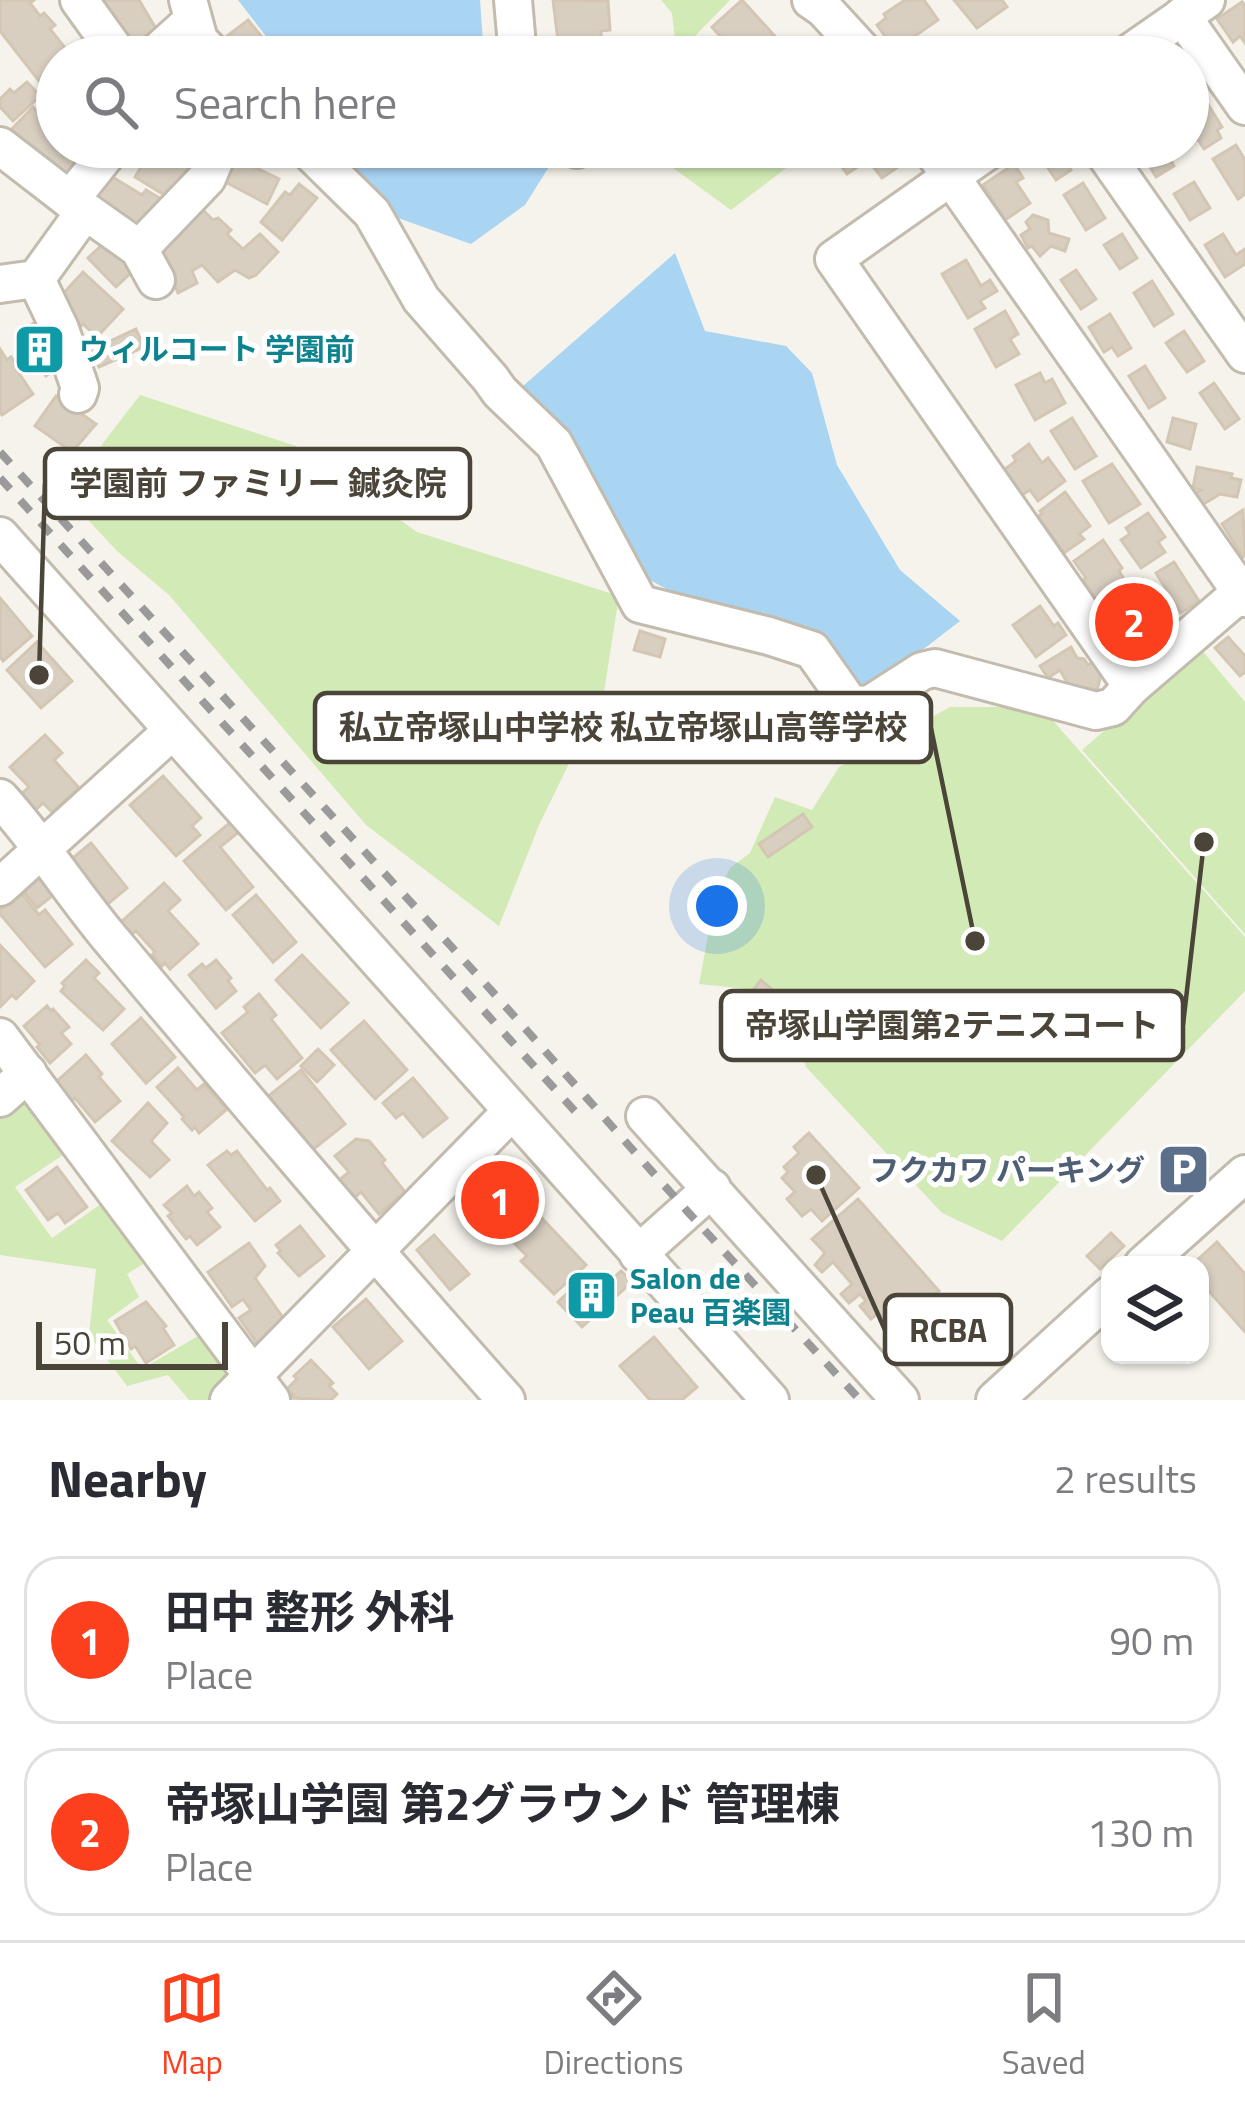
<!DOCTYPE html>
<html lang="en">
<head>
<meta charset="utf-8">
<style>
  :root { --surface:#fff; --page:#f2f2f3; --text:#2b2b33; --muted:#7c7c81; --line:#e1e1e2; --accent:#fc3f1d }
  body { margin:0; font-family:"Titillium Web","Noto Sans JP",sans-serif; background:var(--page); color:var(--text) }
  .controls { position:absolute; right:36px; bottom:36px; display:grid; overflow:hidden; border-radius:24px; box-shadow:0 3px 9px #0004 }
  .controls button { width:108px; height:108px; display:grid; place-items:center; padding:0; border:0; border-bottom:3px solid var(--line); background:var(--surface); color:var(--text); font:60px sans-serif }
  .scale { position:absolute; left:36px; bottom:30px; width:192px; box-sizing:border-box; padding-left:12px; border:6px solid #4b4439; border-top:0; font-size:33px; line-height:42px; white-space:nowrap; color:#4b4439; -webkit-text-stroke:9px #fff; paint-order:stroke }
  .you { position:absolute; left:717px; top:906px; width:42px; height:42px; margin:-30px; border:9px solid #fff; border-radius:50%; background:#1a73e8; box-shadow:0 0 0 18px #1a73e833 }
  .badge { display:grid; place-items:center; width:78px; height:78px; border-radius:50%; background:var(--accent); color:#fff; font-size:39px; font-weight:700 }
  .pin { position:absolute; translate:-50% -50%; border:6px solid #fff; box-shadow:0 3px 12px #0006 }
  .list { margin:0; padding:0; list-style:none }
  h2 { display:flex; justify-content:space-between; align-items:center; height:156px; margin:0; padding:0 48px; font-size:51px }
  h2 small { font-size:39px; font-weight:400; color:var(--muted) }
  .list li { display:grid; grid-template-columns:78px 1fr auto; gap:36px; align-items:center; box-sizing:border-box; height:168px; margin:0 24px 24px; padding:0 24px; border:3px solid var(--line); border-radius:36px }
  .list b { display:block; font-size:45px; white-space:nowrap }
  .list p { margin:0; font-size:39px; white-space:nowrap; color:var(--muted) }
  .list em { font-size:39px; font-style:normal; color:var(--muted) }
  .icon { flex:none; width:66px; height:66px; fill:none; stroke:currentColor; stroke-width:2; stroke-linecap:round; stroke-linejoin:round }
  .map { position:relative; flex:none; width:1245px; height:1400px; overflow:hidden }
  .search { position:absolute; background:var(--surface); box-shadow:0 3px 9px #0004; left:36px; right:36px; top:36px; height:132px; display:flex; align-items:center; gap:30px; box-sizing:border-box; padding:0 42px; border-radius:66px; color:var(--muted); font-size:45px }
  .sheet { height:540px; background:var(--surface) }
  nav { display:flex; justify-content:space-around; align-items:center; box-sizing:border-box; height:168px; border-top:3px solid var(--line); background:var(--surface); font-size:33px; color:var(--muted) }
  nav a { display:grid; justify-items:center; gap:6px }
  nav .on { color:var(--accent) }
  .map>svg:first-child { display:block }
</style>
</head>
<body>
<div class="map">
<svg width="1245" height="1400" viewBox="0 0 1245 1400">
  <rect width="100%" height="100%" fill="#f6f3ec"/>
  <g fill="#d2eab5">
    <polygon points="661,0 730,0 695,36 714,57 677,57 672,13"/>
    <polygon points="661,147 814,147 731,210 658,157"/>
    <polygon points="140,395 296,446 417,532 619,596 604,692 539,825 499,926 366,825 169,595 117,551 64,494"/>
    <polygon points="1200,648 1245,702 1245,934 1082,750"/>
    <polygon points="950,707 998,707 1046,713 1245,937 1245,991 1002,1241 942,1213 806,1067 794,1026 747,989 699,984 715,898 730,868 750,853 775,797 812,810 839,767"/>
    <polygon points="26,1099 66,1153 15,1187 52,1238 104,1202 148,1261 127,1274 139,1297 107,1320 142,1369 203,1333 235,1372 213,1400 189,1400 168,1375 127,1386 89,1335 96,1269 0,1255 0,1109"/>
  </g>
  <g fill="#a9d4f2">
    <polygon points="238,0 480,0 484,57 282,57"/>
    <polygon points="319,147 540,147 552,162 525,205 471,244 384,213"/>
    <polygon points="675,253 705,331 786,346 812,373 837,465 900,570 960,621 925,648 855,693 650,580 629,558 515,393"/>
  </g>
  <g fill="#d8cfc1" stroke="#d3c7b4" stroke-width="3">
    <polygon points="0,0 34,0 30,3 40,16 44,13 55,25 50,29 70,54 57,57 54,69 39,81 0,31"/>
    <polygon points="102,0 139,0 158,32 130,48"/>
    <polygon points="553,0 608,1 610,30 601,31 601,44 590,45 591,54 560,57"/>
    <polygon points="742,0 792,55 790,57 739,57 712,27"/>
    <polygon points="905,0 924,0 938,20 895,50 877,25 886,18 884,14"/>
    <polygon points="954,0 1002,0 1007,7 977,28"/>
    <polygon points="1242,2 1245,6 1245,43 1240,36 1233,42 1217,19"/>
    <polygon points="248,20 275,53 271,57 236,57 222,40"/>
    <polygon points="27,82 40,96 13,121 0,107 0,99 10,89 14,93"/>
    <polygon points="1206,101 1222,127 1217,130 1221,138 1204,149 1188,124 1188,112"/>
    <polygon points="33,107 57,131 57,147 101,147 69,181 7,134"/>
    <polygon points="1236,145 1245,160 1245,194 1238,199 1213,159"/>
    <polygon points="153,147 168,156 171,151 199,168 179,204 135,177"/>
    <polygon points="833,147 901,147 895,151 904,163 882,178 868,160 847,174 829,149"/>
    <polygon points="1056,147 1071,170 1056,180 1035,148"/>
    <polygon points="1138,147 1163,147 1174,166 1156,177"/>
    <polygon points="229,155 279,179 267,204 218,178"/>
    <polygon points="1014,164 1023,178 1016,182 1030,203 1005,220 983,185"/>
    <polygon points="111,176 142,195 146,190 169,204 150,235 93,200"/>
    <polygon points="1194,182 1210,208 1190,220 1174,194"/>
    <polygon points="1083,183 1105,218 1086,230 1064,195"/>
    <polygon points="299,184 317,198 282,240 261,222 285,192 290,195"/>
    <polygon points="204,211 213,220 218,218 231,230 227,234 243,249 260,234 278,252 256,275 249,278 235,270 218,282 202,265 192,271 197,283 178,293 156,243 191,212 195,217"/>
    <polygon points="1033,215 1048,220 1049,233 1069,239 1065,251 1051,246 1040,256 1032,246 1028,248 1021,235 1030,229 1026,222"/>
    <polygon points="1122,234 1137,258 1120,269 1104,245"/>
    <polygon points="1223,234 1236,255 1245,249 1245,264 1225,277 1205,245"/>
    <polygon points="105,242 133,271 116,287 88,258"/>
    <polygon points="966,260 981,286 990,280 997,291 980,301 985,308 968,318 942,274"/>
    <polygon points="1076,270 1096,299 1081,309 1061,280"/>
    <polygon points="83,272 123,309 97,337 83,324 79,328 57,300"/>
    <polygon points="1152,281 1173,314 1154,326 1134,293"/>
    <polygon points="1005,311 1018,334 1010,339 1019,354 996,367 975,329"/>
    <polygon points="1110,314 1131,348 1118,356 1112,347 1104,352 1089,327"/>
    <polygon points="35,322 64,363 46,376 17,335"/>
    <polygon points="136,329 144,347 99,367 91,350"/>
    <polygon points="1184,331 1204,361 1187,372 1166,343"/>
    <polygon points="0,349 7,360 11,357 18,367 16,369 33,394 2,415 0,412"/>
    <polygon points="1145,366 1165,398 1149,408 1129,376"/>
    <polygon points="1040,373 1045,383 1052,379 1065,403 1035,420 1016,385"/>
    <polygon points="1214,383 1239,419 1225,429 1200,393"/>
    <polygon points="56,396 96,424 72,452 35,426"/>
    <polygon points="1072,418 1096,456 1075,469 1051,431"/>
    <polygon points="1173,418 1196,424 1190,449 1167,442"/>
    <polygon points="1029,444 1042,463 1048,458 1065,481 1038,501 1030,490 1022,495 1011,479 1008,482 1001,472 1016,461 1013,456"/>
    <polygon points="1112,464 1140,504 1109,523 1083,481"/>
    <polygon points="1197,467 1232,474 1231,478 1241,480 1237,497 1220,494 1202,505 1194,494 1201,490 1193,488"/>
    <polygon points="1065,492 1090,526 1079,534 1084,539 1064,553 1038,517 1042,513 1040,511"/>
    <polygon points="1243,510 1245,555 1243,557 1222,524"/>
    <polygon points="1148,513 1165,537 1158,542 1165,552 1141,568 1121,540 1130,534 1126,528"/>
    <polygon points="1103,540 1122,568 1119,571 1126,582 1098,602 1083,580 1086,578 1074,561"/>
    <polygon points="1174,562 1199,601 1181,613 1156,573"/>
    <polygon points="1143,579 1151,592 1141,599 1167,637 1135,655 1102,607"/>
    <polygon points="0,598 32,636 3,661 0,657"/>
    <polygon points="1040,606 1054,626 1058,623 1066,635 1036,657 1013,625"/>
    <polygon points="640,631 665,639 660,657 634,650"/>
    <polygon points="1228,637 1245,656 1245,672 1240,676 1215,648"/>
    <polygon points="37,642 72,681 41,708 7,670"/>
    <polygon points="1071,647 1077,658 1084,659 1088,665 1093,662 1101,675 1097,690 1068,684 1060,670 1048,678 1040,666"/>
    <polygon points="45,735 62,753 54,760 79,788 52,812 43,803 33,812 19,796 29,787 10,767"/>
    <polygon points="163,776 201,818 192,826 200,835 176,856 130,805"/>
    <polygon points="803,814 812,827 768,857 759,844"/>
    <polygon points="232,821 240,831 220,847 253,887 226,910 184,861"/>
    <polygon points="91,843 127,888 104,907 68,862"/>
    <polygon points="41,874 57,892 37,908 22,890"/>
    <polygon points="164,883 180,900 168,911 198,944 170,969 165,963 162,966 152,955 155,952 136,931 132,934 121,922"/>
    <polygon points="20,892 39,915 45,910 72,944 45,967 0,914 0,910"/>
    <polygon points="256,895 296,942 273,962 233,915"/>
    <polygon points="0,945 34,981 16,999 12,995 0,1007"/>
    <polygon points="302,955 348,1003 321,1028 276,980"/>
    <polygon points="86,960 99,973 94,978 124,1009 103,1030 61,991 65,986 62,983"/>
    <polygon points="216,960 231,978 228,981 236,991 216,1008 189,975 202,964 206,968"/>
    <polygon points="761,980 796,1010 789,1018 754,989"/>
    <polygon points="259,994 276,1015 271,1019 302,1058 277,1079 265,1065 255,1073 222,1033 248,1012 244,1007"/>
    <polygon points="47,1006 51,1011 53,1009 69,1027 61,1033 71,1044 50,1063 37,1047 40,1045 24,1026"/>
    <polygon points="141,1018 175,1057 146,1083 112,1044"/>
    <polygon points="364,1021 407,1070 375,1099 331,1050"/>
    <polygon points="318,1049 334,1065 317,1082 301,1066"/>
    <polygon points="86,1055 102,1074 99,1077 120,1101 95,1122 75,1098 71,1102 55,1083"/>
    <polygon points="178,1068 197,1090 204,1084 227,1109 199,1133 195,1127 192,1130 182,1119 184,1117 157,1087"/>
    <polygon points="301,1070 345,1124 310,1152 266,1098"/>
    <polygon points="413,1078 447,1118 423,1137 403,1113 396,1118 383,1103"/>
    <polygon points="148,1103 167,1123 151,1141 169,1160 150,1177 112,1141"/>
    <polygon points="809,1133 859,1188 822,1221 811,1209 802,1216 787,1199 795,1192 782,1178 788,1172 784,1167 799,1153 794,1147"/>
    <polygon points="356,1139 369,1141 385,1160 382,1163 405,1192 379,1214 361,1192 352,1200 337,1182 349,1172 335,1156"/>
    <polygon points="227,1151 231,1155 237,1151 267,1190 270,1188 280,1201 255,1221 208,1165"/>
    <polygon points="493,1163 502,1175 507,1171 520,1187 523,1185 542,1206 501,1242 459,1193"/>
    <polygon points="57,1167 87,1207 65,1223 58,1213 48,1220 26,1190"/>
    <polygon points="187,1186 194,1196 199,1192 212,1208 207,1212 220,1227 197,1245 190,1236 186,1239 168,1216 172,1213 164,1205"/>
    <polygon points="858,1199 939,1291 895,1330 879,1312 871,1319 860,1306 866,1301 860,1294 849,1303 841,1294 852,1284 833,1262 822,1272 815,1265 825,1253 812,1239"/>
    <polygon points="538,1214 586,1265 554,1294 521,1261 527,1256 511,1240"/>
    <polygon points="300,1226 324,1256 299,1276 278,1253 281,1251 276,1245"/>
    <polygon points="1111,1233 1124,1246 1100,1269 1087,1256"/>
    <polygon points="434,1235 469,1274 450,1290 417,1250"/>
    <polygon points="1217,1242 1245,1274 1245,1332 1200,1281 1200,1265 1192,1265"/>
    <polygon points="249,1243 265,1266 255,1278 286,1322 257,1343 239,1318 251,1310 243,1299 232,1307 208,1272"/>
    <polygon points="621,1271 632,1282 582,1327 558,1302 587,1274 601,1289"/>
    <polygon points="366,1299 402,1341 369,1369 333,1327"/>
    <polygon points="146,1302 166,1326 163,1328 174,1345 146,1363 135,1346 131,1349 115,1321"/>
    <polygon points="654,1337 697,1387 682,1400 650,1400 620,1366"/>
    <polygon points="311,1360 333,1383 329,1386 337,1394 331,1400 290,1398 293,1395 287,1389 297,1379 294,1376"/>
  </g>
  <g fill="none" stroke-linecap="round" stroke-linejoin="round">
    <defs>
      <g id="minor">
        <polyline points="79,0 120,57"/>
        <polyline points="188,0 199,40 215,57"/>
        <polyline points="513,0 518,57"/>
        <polyline points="811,0 824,9 868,57"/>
        <polyline points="1182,16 1245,106"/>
        <polyline points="152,57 192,21"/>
        <polyline points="1124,57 1206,0"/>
        <polyline points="0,146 70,200 112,147"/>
        <polyline points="305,147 372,213 421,299 490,378 500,392 554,444 640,604 769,636 812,650 850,704 869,705 922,671 935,668 1096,711 1113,707 1132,686 1245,589"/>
        <polyline points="576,147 577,149"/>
        <polyline points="930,147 1245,598"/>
        <polyline points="993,147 834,259 1132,686"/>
        <polyline points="1100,147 1245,354"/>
        <polyline points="70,200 139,249 156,280"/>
        <polyline points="139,249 207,178 220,147"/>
        <polyline points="36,279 60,329 80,388 78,394"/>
        <polyline points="0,284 36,279 85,211"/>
        <polyline points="0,536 770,1400"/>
        <path d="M 0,798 C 41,843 74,896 113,942 C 242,1096 372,1250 506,1400"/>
        <polyline points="0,887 172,731"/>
        <polyline points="0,1037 271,1400"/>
        <polyline points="0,1098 28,1073"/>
        <polyline points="645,1116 900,1400"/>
        <polyline points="638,1254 712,1188"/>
        <polyline points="1143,1265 1245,1174"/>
        <polyline points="229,1400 512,1111"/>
        <polyline points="995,1400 1110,1295"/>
      </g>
    </defs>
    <use href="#minor" stroke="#c2bbae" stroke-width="42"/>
    <use href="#minor" stroke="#fff" stroke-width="36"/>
    <g stroke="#9a9a9a" stroke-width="8" stroke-dasharray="15 15" stroke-linecap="butt">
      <polyline points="0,452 490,989 687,1211 860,1400"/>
      <polyline points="0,478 582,1119"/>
    </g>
  </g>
  <defs>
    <symbol id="building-square" viewBox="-11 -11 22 22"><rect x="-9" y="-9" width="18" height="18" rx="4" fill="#0f9aa8" stroke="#fff"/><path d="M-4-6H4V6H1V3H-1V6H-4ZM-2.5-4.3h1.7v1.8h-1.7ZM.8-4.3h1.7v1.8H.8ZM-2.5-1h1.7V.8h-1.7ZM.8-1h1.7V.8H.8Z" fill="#fff"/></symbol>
    <symbol id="parking-square" viewBox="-11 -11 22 22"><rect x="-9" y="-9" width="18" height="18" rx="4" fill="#5c6f8a" stroke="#fff"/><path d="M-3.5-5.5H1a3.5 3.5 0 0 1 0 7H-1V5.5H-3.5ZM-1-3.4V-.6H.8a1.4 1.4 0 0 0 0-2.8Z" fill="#fff"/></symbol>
  </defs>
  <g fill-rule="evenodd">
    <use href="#building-square" x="10" y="320" width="59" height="59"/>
    <use href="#parking-square" x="1154" y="1140" width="59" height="59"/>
    <use href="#building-square" x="562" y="1266" width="59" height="59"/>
  </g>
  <g text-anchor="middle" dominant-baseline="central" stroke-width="10" stroke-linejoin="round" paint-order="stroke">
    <g font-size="30" font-weight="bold" fill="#0d838f" stroke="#fff" text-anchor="start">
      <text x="79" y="349">ウィルコート 学園前</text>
      <text x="630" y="1278">Salon de<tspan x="630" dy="34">Peau 百楽園</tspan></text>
    </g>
    <g font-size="30" font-weight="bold" fill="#4e5e75" stroke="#fff" text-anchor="end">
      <text x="1145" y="1170">フクカワ パーキング</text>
    </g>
  </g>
  <path fill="none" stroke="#4b4439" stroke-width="4.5" d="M39 675L45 484M975 941L931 728M1204 842L1183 1025M816 1175L885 1330"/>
  <g fill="#4b4439" stroke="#fff" stroke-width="4.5">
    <circle cx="39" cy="675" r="12"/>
    <circle cx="975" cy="941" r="12"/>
    <circle cx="1204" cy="842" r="12"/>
    <circle cx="816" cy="1175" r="12"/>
  </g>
  <g fill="#fff" stroke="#4b4439" stroke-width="4.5">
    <rect x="45" y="449" width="425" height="69" rx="12"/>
    <rect x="315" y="693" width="616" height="69" rx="12"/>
    <rect x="721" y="991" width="462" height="69" rx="12"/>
    <rect x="885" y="1295" width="126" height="69" rx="12"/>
  </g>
  <g font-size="33" text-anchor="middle" font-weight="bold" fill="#4b4439">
    <text x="258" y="495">学園前 ファミリー 鍼灸院</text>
    <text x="623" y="739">私立帝塚山中学校 私立帝塚山高等学校</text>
    <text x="952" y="1037">帝塚山学園第2テニスコート</text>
    <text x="948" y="1342">RCBA</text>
  </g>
</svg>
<div class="controls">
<button><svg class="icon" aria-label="layers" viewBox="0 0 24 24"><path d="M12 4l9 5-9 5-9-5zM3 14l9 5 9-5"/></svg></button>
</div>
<div class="scale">50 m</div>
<div class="you"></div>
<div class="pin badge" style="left:500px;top:1200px">1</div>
<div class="pin badge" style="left:1134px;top:622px">2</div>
<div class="search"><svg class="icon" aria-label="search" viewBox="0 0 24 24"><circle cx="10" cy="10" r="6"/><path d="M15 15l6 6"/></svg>Search here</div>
</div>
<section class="sheet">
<h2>Nearby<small>2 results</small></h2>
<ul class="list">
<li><span class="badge">1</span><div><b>田中 整形 外科</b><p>Place</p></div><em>90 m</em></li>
<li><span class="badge">2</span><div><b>帝塚山学園 第2グラウンド 管理棟</b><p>Place</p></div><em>130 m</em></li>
</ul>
</section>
<nav>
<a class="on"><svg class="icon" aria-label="map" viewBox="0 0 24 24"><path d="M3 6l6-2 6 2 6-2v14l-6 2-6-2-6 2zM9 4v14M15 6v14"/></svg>Map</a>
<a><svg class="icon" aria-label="directions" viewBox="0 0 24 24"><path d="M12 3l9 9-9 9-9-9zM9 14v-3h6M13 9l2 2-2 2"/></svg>Directions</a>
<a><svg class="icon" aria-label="saved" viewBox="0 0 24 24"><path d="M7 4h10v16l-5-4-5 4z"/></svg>Saved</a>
</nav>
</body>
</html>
